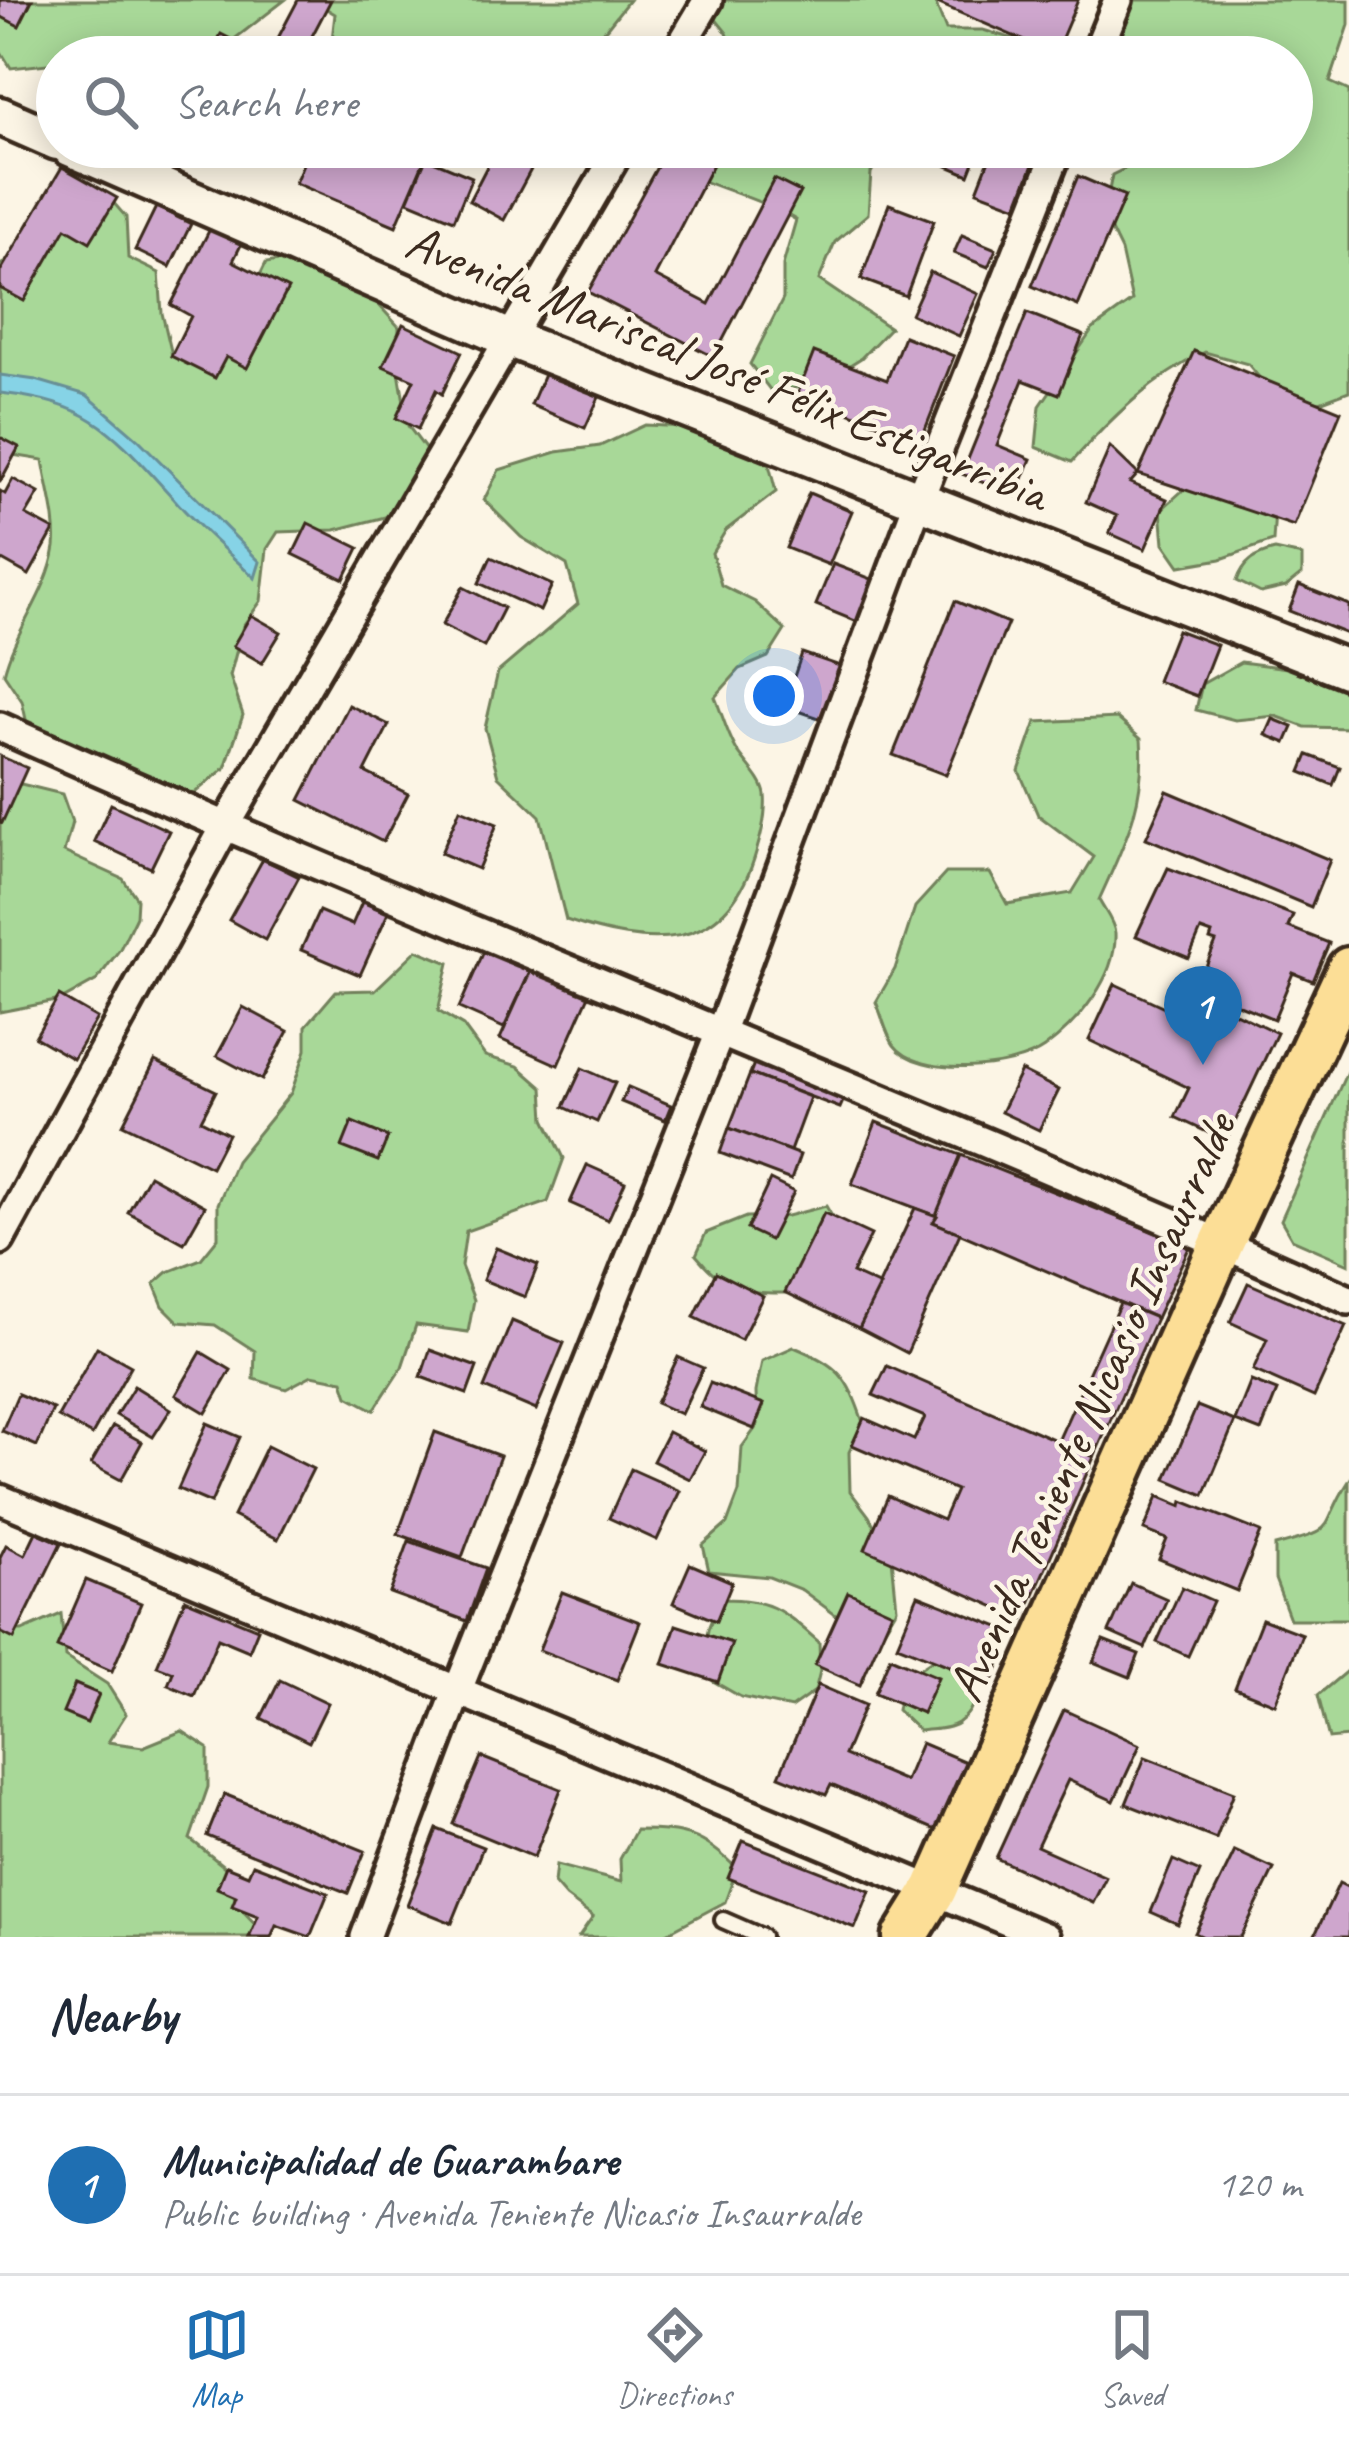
<!DOCTYPE html>
<html lang="en">
<head>
<meta charset="utf-8">
<style>
  :root { --surface:#fff; --page:#f6f6f7; --text:#1f2937; --muted:#747a83; --line:#e0e1e3; --accent:#1f6fb2 }
  body { margin:0; font-family:Caveat,sans-serif; background:var(--page); color:var(--text) }
  .you { position:absolute; left:774px; top:696px; width:42px; height:42px; margin:-30px; border:9px solid #fff; border-radius:50%; background:#1a73e8; box-shadow:0 0 0 18px #1a73e833 }
  .badge { display:grid; place-items:center; width:78px; height:78px; border-radius:50%; background:var(--accent); color:#fff; font-size:39px; font-weight:700 }
  .pin { position:absolute; translate:-50% -99px; filter:drop-shadow(0 3px 6px #0008) }
  .pin::after { content:''; position:absolute; top:63px; width:42px; height:36px; background:inherit; clip-path:polygon(0 0,100% 0,50% 100%) }
  .list { margin:0; padding:0; list-style:none }
  h2 { display:flex; justify-content:space-between; align-items:center; height:156px; margin:0; padding:0 48px; font-size:51px }
  h2 small { font-size:39px; font-weight:400; color:var(--muted) }
  .list li { display:grid; grid-template-columns:78px 1fr auto; gap:36px; align-items:center; box-sizing:border-box; height:180px; padding:0 48px; border-top:3px solid var(--line) }
  .list b { display:block; font-size:45px; white-space:nowrap }
  .list p { margin:0; font-size:39px; white-space:nowrap; color:var(--muted) }
  .list em { font-size:39px; font-style:normal; color:var(--muted) }
  .icon { flex:none; width:66px; height:66px; fill:none; stroke:currentColor; stroke-width:2; stroke-linecap:round; stroke-linejoin:round }
  .map { position:relative; flex:none; width:1349px; height:1937px; overflow:hidden }
  .search { position:absolute; background:var(--surface); box-shadow:0 6px 30px #0003; left:36px; right:36px; top:36px; height:132px; display:flex; align-items:center; gap:30px; box-sizing:border-box; padding:0 42px; border-radius:66px; color:var(--muted); font-size:45px }
  .sheet { height:336px; background:var(--surface) }
  nav { display:flex; justify-content:space-around; align-items:center; box-sizing:border-box; height:168px; border-top:3px solid var(--line); background:var(--surface); font-size:33px; color:var(--muted) }
  nav a { display:grid; justify-items:center; gap:6px }
  nav .on { color:var(--accent) }
  .map>svg:first-child { display:block }
</style>
</head>
<body>
<div class="map">
<svg width="1349" height="1937" viewBox="0 0 1349 1937">
  <rect width="100%" height="100%" fill="#fcf5e5"/>
  <filter id="ink" filterUnits="userSpaceOnUse"><feTurbulence type="fractalNoise" baseFrequency=".00833" numOctaves="2"/><feDisplacementMap in="SourceGraphic" scale="24" xChannelSelector="R" yChannelSelector="G"/><feConvolveMatrix kernelMatrix="1 2 1 2 8 2 1 2 1" color-interpolation-filters="sRGB"/></filter>
  <g filter="url(#ink)">
    <g fill="#a8d898" stroke="#72815b" stroke-width="3">
      <polygon points="0,0 285,0 228,44 111,57 57,57 57,63 11,68 0,50"/>
      <polygon points="312,0 629,0 606,29 566,57 468,53 464,57 330,57 335,14"/>
      <polygon points="700,0 934,0 946,30 983,30 1020,41 1022,57 735,57 727,33"/>
      <path d="M 1123,0 L 1349,0 L 1349,25 L 1330,82 L 1349,91 L 1349,391 L 1320,402 L 1272,393 L 1248,364 L 1205,352 C 1152,378 1111,418 1072,462 L 1036,447 L 1040,406 L 1093,329 L 1132,301 L 1121,251 L 1104,216 L 1112,175 L 1163,150 L 1163,147 L 1292,147 L 1292,57 L 1091,57 Z"/>
      <path d="M 676,147 L 885,147 L 871,173 L 868,214 L 835,242 L 819,280 L 890,328 L 861,358 L 818,385 L 771,391 L 750,364 L 783,299 L 783,265 L 796,220 C 759,198 716,188 676,170 Z"/>
      <path d="M 105,193 L 126,217 L 128,258 L 159,273 L 162,313 L 172,355 L 246,304 L 266,263 L 315,255 L 366,291 L 399,327 L 398,366 L 408,426 L 433,459 L 427,489 L 385,517 L 335,530 L 278,532 L 267,549 L 261,601 L 243,626 L 230,676 L 243,715 L 225,768 L 169,814 L 30,738 L 22,701 L 4,674 C 15,629 48,593 55,547 C 58,521 47,487 43,460 L 0,453 L 0,265 L 87,215 Z"/>
      <path d="M 645,425 L 707,428 L 766,453 L 776,492 L 726,530 L 712,553 L 721,585 L 755,602 L 785,630 L 768,657 L 740,669 L 715,697 C 722,714 727,733 736,749 C 744,763 763,779 765,795 C 767,816 760,840 754,859 C 723,955 647,947 566,920 L 540,816 L 498,776 L 485,728 L 498,672 L 578,604 L 567,565 L 521,537 L 484,500 L 499,470 L 557,452 L 600,446 Z"/>
      <polygon points="1191,483 1275,511 1273,541 1221,559 1180,566 1164,543 1161,510"/>
      <path d="M 1275,550 L 1302,556 L 1302,574 L 1286,587 L 1261,593 L 1237,581 C 1244,561 1255,555 1275,550 Z"/>
      <polygon points="1241,662 1295,669 1349,689 1349,728 1305,727 1276,716 1235,720 1196,710 1202,684"/>
      <path d="M 1117,718 L 1141,739 C 1146,804 1125,842 1099,900 C 1104,910 1114,922 1115,933 C 1117,977 1078,1023 1044,1048 C 1013,1070 919,1079 894,1045 C 886,1034 882,1015 876,1002 L 895,969 L 915,907 L 946,873 L 990,873 L 1007,904 L 1072,893 L 1094,857 L 1038,815 L 1019,771 L 1036,722 Z"/>
      <polygon points="21,784 62,794 72,822 64,852 123,879 137,899 136,916 120,949 97,980 61,1000 0,1012 0,796"/>
      <polygon points="417,950 449,963 438,1011 463,1026 485,1056 518,1066 543,1088 545,1119 564,1158 548,1202 466,1231 461,1266 474,1300 468,1332 416,1325 402,1367 374,1410 348,1396 343,1381 312,1375 286,1389 254,1379 255,1351 215,1325 179,1322 163,1306 154,1284 168,1272 201,1259 218,1238 218,1204 236,1161 291,1093 306,1050 306,1026 336,991 375,990"/>
      <polygon points="1349,1067 1349,1264 1292,1239 1281,1220"/>
      <path d="M 826,1206 L 837,1225 L 792,1293 C 745,1293 727,1293 696,1255 L 706,1233 L 746,1217 L 787,1216 Z"/>
      <path d="M 794,1347 C 839,1366 847,1375 863,1422 L 849,1452 L 850,1491 L 869,1516 L 892,1558 L 897,1608 L 882,1633 L 845,1622 L 802,1590 L 769,1577 L 709,1571 L 703,1545 L 727,1524 L 739,1492 L 742,1447 L 757,1426 L 756,1392 L 762,1361 Z"/>
      <path d="M 1349,1481 L 1349,1619 L 1290,1619 L 1275,1579 L 1275,1546 C 1343,1528 1317,1531 1349,1481 Z"/>
      <path d="M 723,1599 C 772,1599 783,1611 819,1642 L 820,1671 L 815,1691 L 791,1708 L 741,1697 L 713,1681 C 703,1641 702,1634 723,1599 Z"/>
      <polygon points="61,1614 65,1657 107,1684 126,1714 108,1742 143,1747 182,1731 208,1748 208,1787 190,1839 226,1868 237,1905 268,1937 0,1937 0,1631 22,1631"/>
      <path d="M 943,1653 C 969,1668 989,1700 958,1723 C 948,1730 931,1729 919,1731 L 897,1710 L 903,1679 Z"/>
      <polygon points="1349,1669 1349,1737 1329,1739 1318,1695"/>
      <path d="M 636,1830 C 685,1830 703,1834 737,1869 L 725,1902 L 659,1937 L 579,1937 L 593,1917 L 566,1897 L 554,1883 L 556,1865 L 621,1882 L 620,1859 Z"/>
    </g>
    <path fill="#86d3e6" stroke="#688f96" stroke-width="3" d="M 0,375 L 36,380 L 87,395 L 138,439 L 260,562 L 255,578 C 228,552 199,528 175,500 C 113,433 96,404 0,393 Z"/>
    <g fill="#cea6cd" stroke="#3b2a1e" stroke-width="3">
      <polygon points="0,0 32,0 19,26 0,16"/>
      <polygon points="298,0 331,0 301,57 268,57"/>
      <polygon points="938,0 1078,0 1055,54 937,3"/>
      <polygon points="221,34 266,57 209,57"/>
      <polygon points="310,147 430,147 396,226 295,183"/>
      <polygon points="497,147 543,147 504,220 469,201"/>
      <polygon points="668,147 722,147 655,276 709,304 774,179 800,192 714,357 588,292"/>
      <polygon points="903,147 980,147 969,175"/>
      <polygon points="994,147 1011,147 1036,157 1017,206 977,191"/>
      <polygon points="426,158 472,177 454,220 408,201"/>
      <polygon points="62,167 117,198 90,242 66,228 24,301 0,288 0,272"/>
      <polygon points="1078,176 1125,196 1078,306 1032,286"/>
      <polygon points="889,204 934,221 906,296 861,279"/>
      <polygon points="156,207 191,224 170,267 135,250"/>
      <polygon points="213,223 244,239 233,261 288,289 247,368 226,357 215,378 171,356 191,316 171,305"/>
      <polygon points="962,235 996,249 988,267 954,253"/>
      <polygon points="930,272 978,294 959,336 911,314"/>
      <polygon points="1027,313 1083,335 1059,394 1023,380 997,445 1031,459 1016,496 962,474"/>
      <polygon points="403,324 462,352 442,394 436,390 418,429 396,418 414,380 383,366"/>
      <polygon points="904,336 954,356 921,440 798,393 814,352 887,380"/>
      <polygon points="1194,351 1341,411 1294,526 1138,474"/>
      <polygon points="549,363 604,386 585,428 531,405"/>
      <polygon points="0,437 19,447 0,482"/>
      <polygon points="1110,447 1138,474 1130,483 1167,499 1145,549 1109,533 1117,516 1086,502"/>
      <polygon points="13,479 39,493 26,515 54,530 29,575 2,560 0,563 0,491 5,494"/>
      <polygon points="809,493 852,511 829,565 786,548"/>
      <polygon points="308,523 359,548 344,579 293,554"/>
      <polygon points="491,557 552,585 540,611 479,583"/>
      <polygon points="833,564 877,581 860,623 816,605"/>
      <polygon points="1299,585 1349,605 1349,635 1289,611"/>
      <polygon points="463,587 504,608 484,647 442,625"/>
      <polygon points="955,601 1008,623 946,775 893,755"/>
      <polygon points="251,615 281,632 262,663 233,646"/>
      <polygon points="1177,630 1217,645 1197,696 1157,681"/>
      <polygon points="802,653 840,666 822,719 784,706"/>
      <polygon points="349,705 389,725 365,772 408,794 383,842 300,800"/>
      <polygon points="1273,719 1293,727 1286,743 1266,735"/>
      <polygon points="1308,755 1340,767 1333,785 1301,772"/>
      <polygon points="0,756 27,768 2,823 0,822"/>
      <polygon points="1167,791 1330,860 1311,907 1146,838"/>
      <polygon points="111,804 169,831 151,868 94,841"/>
      <polygon points="460,809 497,824 478,869 441,853"/>
      <polygon points="263,859 299,877 265,940 229,920"/>
      <polygon points="1168,868 1293,915 1288,927 1329,943 1313,981 1293,973 1274,1019 1197,988 1216,942 1210,940 1212,934 1201,930 1189,958 1136,936"/>
      <polygon points="362,902 388,913 360,975 301,950 319,911 352,925"/>
      <polygon points="485,949 531,970 504,1028 459,1008"/>
      <polygon points="531,970 589,995 558,1065 500,1039"/>
      <polygon points="1115,984 1216,1031 1227,1009 1277,1033 1226,1141 1175,1117 1189,1088 1089,1040"/>
      <polygon points="59,996 97,1018 73,1059 35,1037"/>
      <polygon points="243,1007 288,1031 262,1080 217,1056"/>
      <polygon points="756,1058 847,1092 840,1108 750,1074"/>
      <polygon points="155,1061 216,1091 201,1120 228,1134 211,1167 123,1124"/>
      <polygon points="582,1068 615,1083 597,1122 564,1107"/>
      <polygon points="1021,1071 1059,1090 1039,1130 1001,1112"/>
      <polygon points="750,1074 810,1097 790,1151 729,1128"/>
      <polygon points="628,1087 671,1105 665,1120 621,1102"/>
      <polygon points="352,1122 388,1137 378,1161 342,1147"/>
      <polygon points="876,1122 961,1155 937,1216 852,1184"/>
      <polygon points="729,1128 800,1155 791,1180 720,1153"/>
      <polygon points="961,1155 1190,1246 1156,1318 933,1222"/>
      <polygon points="587,1165 625,1182 608,1220 570,1203"/>
      <polygon points="149,1175 205,1206 184,1243 128,1212"/>
      <polygon points="770,1180 794,1192 770,1240 747,1229"/>
      <polygon points="915,1208 937,1216 933,1222 960,1233 907,1353 859,1328"/>
      <polygon points="824,1213 871,1235 852,1273 880,1286 859,1328 785,1292"/>
      <polygon points="496,1248 538,1265 525,1297 483,1280"/>
      <polygon points="716,1272 763,1296 741,1340 694,1317"/>
      <polygon points="1248,1283 1346,1326 1314,1397 1253,1370 1267,1339 1230,1322"/>
      <polygon points="1120,1303 1156,1318 1094,1457 1058,1441"/>
      <polygon points="512,1321 564,1343 536,1410 484,1388"/>
      <polygon points="97,1347 131,1366 92,1435 58,1417"/>
      <polygon points="430,1350 477,1367 467,1394 421,1377"/>
      <polygon points="201,1352 231,1370 206,1413 176,1395"/>
      <polygon points="678,1357 703,1368 681,1414 656,1403"/>
      <polygon points="887,1366 1094,1457 1023,1619 865,1549 888,1496 943,1520 956,1490 852,1445 864,1418 914,1440 925,1417 873,1395"/>
      <polygon points="1251,1381 1277,1391 1261,1431 1235,1421"/>
      <polygon points="710,1383 764,1404 754,1429 700,1407"/>
      <polygon points="134,1386 171,1409 153,1437 116,1415"/>
      <polygon points="18,1394 53,1409 37,1446 2,1431"/>
      <polygon points="1197,1406 1235,1421 1204,1495 1166,1479"/>
      <polygon points="207,1423 240,1437 211,1503 178,1489"/>
      <polygon points="113,1426 142,1442 121,1480 91,1464"/>
      <polygon points="435,1432 500,1456 462,1557 398,1534"/>
      <polygon points="668,1432 705,1451 690,1479 653,1461"/>
      <polygon points="267,1446 313,1469 278,1539 233,1516"/>
      <polygon points="631,1469 680,1491 657,1540 609,1518"/>
      <polygon points="1158,1496 1182,1506 1183,1501 1261,1532 1237,1591 1159,1559 1167,1539 1144,1530"/>
      <polygon points="36,1532 61,1543 14,1639 0,1632 0,1557 6,1545 25,1555"/>
      <polygon points="409,1541 486,1568 467,1621 390,1593"/>
      <polygon points="690,1564 732,1582 716,1621 673,1603"/>
      <polygon points="86,1580 141,1603 112,1671 57,1647"/>
      <polygon points="1131,1583 1167,1599 1145,1648 1109,1632"/>
      <polygon points="1182,1587 1213,1601 1188,1656 1157,1642"/>
      <polygon points="562,1592 640,1622 617,1680 539,1650"/>
      <polygon points="848,1592 892,1612 860,1685 815,1665"/>
      <polygon points="918,1595 1012,1632 992,1683 897,1645"/>
      <polygon points="185,1599 258,1629 249,1651 218,1638 194,1696 168,1685 173,1672 157,1666"/>
      <polygon points="1262,1619 1302,1634 1275,1704 1235,1688"/>
      <polygon points="676,1625 732,1643 718,1682 663,1664"/>
      <polygon points="1103,1640 1139,1654 1130,1677 1093,1662"/>
      <polygon points="890,1657 938,1677 922,1713 875,1693"/>
      <polygon points="280,1680 328,1703 309,1742 261,1718"/>
      <polygon points="75,1684 99,1694 87,1723 63,1713"/>
      <polygon points="818,1685 865,1705 844,1755 905,1781 921,1743 966,1762 938,1831 831,1785 826,1795 779,1776"/>
      <polygon points="1064,1710 1140,1745 1114,1801 1068,1780 1037,1846 1106,1877 1093,1903 996,1858"/>
      <polygon points="481,1757 561,1789 534,1857 453,1824"/>
      <polygon points="1145,1757 1234,1792 1216,1839 1126,1804"/>
      <polygon points="224,1794 365,1851 348,1893 207,1836"/>
      <polygon points="437,1829 483,1847 452,1923 407,1905"/>
      <polygon points="743,1841 870,1891 855,1928 728,1878"/>
      <polygon points="1235,1851 1274,1869 1241,1937 1204,1937 1195,1933"/>
      <polygon points="1173,1860 1200,1872 1178,1924 1151,1912"/>
      <polygon points="253,1864 328,1893 310,1937 276,1925 271,1937 249,1937 258,1916 232,1906 236,1896 217,1888 226,1866 248,1875"/>
      <polygon points="1339,1883 1349,1888 1349,1937 1314,1937"/>
    </g>
    <g fill="none" stroke-linecap="round" stroke-linejoin="round">
      <defs>
        <polyline id="lane" points="723,1920 762,1937"/>
        <g id="street">
          <polyline points="674,57 708,0"/>
          <polyline points="1095,57 1118,0"/>
          <path d="M 0,727 C 446,927 903,1100 1349,1300"/>
          <polyline points="0,1240 225,827 621,147"/>
          <polyline points="0,1499 1045,1937"/>
          <polyline points="365,1937 457,1692 721,1030 919,500 1059,147"/>
        </g>
        <g id="secondary">
          <polyline points="0,116 57,141"/>
          <polyline points="70,147 508,338 1349,670"/>
        </g>
        <polyline id="primary" points="905,1937 935,1889 1222,1243 1349,969"/>
      </defs>
      <use href="#lane" stroke="#3b2a1e" stroke-width="22"/>
      <use href="#street" stroke="#3b2a1e" stroke-width="36"/>
      <use href="#secondary" stroke="#3b2a1e" stroke-width="45"/>
      <use href="#primary" stroke="#3b2a1e" stroke-width="51"/>
      <use href="#lane" stroke="#fcf5e5" stroke-width="14"/>
      <use href="#street" stroke="#fcf5e5" stroke-width="27"/>
      <use href="#secondary" stroke="#fcf5e5" stroke-width="36"/>
      <use href="#primary" stroke="#fcde96" stroke-width="42"/>
    </g>
  </g>
  <g text-anchor="middle" dominant-baseline="central" stroke-width="9" stroke-linejoin="round" paint-order="stroke">
    <g font-size="51" fill="#3b2a1e" stroke="#fcf5e5">
      <text transform="translate(727 367) rotate(22)">Avenida Mariscal José Félix Estigarribia</text>
      <text transform="translate(1091 1407) rotate(-66)">Avenida Teniente Nicasio Insaurralde</text>
    </g>
  </g>
</svg>
<div class="you"></div>
<div class="pin badge" style="left:1203px;top:1065px">1</div>
<div class="search"><svg class="icon" aria-label="search" viewBox="0 0 24 24"><circle cx="10" cy="10" r="6"/><path d="M15 15l6 6"/></svg>Search here</div>
</div>
<section class="sheet">
<h2>Nearby<small></small></h2>
<ul class="list">
<li><span class="badge">1</span><div><b>Municipalidad de Guarambare</b><p>Public building · Avenida Teniente Nicasio Insaurralde</p></div><em>120 m</em></li>
</ul>
</section>
<nav>
<a class="on"><svg class="icon" aria-label="map" viewBox="0 0 24 24"><path d="M3 6l6-2 6 2 6-2v14l-6 2-6-2-6 2zM9 4v14M15 6v14"/></svg>Map</a>
<a><svg class="icon" aria-label="directions" viewBox="0 0 24 24"><path d="M12 3l9 9-9 9-9-9zM9 14v-3h6M13 9l2 2-2 2"/></svg>Directions</a>
<a><svg class="icon" aria-label="saved" viewBox="0 0 24 24"><path d="M7 4h10v16l-5-4-5 4z"/></svg>Saved</a>
</nav>
</body>
</html>
